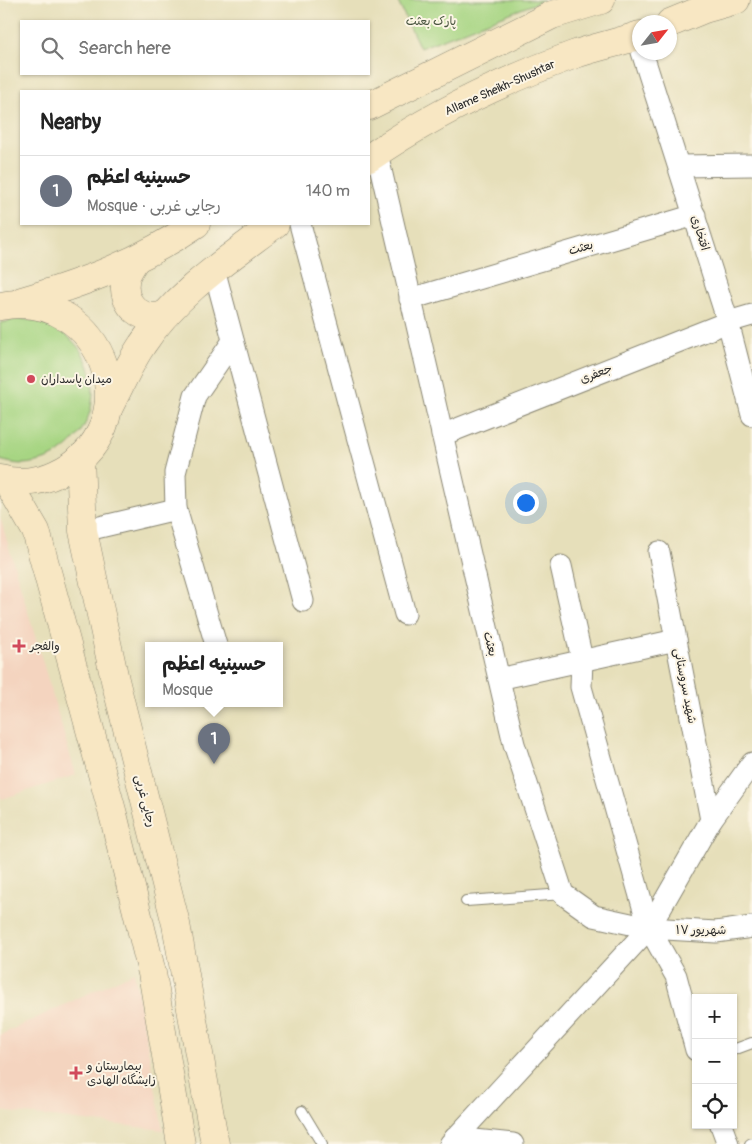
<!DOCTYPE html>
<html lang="en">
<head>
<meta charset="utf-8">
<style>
  :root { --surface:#fff; --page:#f2f2f2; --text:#222; --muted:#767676; --line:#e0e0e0; --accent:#d1495b }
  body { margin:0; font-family:Pangolin,"Playpen Sans Arabic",sans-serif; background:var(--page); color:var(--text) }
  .controls { position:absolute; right:15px; bottom:15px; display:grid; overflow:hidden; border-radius:0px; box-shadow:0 1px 4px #0004 }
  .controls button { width:45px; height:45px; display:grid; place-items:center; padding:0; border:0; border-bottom:1px solid var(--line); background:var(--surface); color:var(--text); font:25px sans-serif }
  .compass { position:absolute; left:632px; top:15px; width:45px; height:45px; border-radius:50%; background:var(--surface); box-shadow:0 1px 4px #0004; rotate:59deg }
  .you { position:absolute; left:525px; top:502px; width:18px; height:18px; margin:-12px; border:4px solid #fff; border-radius:50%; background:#1a73e8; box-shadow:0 0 0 8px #1a73e833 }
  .badge { display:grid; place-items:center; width:32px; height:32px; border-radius:50%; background:var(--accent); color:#fff; font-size:16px; font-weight:700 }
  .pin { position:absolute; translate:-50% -41px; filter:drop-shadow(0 1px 2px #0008) }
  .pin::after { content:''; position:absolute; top:26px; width:18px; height:15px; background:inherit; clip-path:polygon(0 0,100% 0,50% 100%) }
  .popup { position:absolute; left:145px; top:642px; width:138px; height:65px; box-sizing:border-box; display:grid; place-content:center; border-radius:0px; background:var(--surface); filter:drop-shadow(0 1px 4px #0005); font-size:16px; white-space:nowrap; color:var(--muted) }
  .popup b { font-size:19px; color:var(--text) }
  .popup::after { content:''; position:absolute; left:50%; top:100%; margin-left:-10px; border:10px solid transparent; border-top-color:var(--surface) }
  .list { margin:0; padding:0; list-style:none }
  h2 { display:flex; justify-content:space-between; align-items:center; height:65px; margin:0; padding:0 20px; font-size:21px }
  h2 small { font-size:16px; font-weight:400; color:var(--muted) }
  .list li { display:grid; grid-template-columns:32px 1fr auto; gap:15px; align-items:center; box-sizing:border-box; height:70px; padding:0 20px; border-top:1px solid var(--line) }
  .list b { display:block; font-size:19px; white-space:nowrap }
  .list p { margin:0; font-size:16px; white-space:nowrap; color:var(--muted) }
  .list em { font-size:16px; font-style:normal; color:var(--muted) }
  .icon { flex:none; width:28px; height:28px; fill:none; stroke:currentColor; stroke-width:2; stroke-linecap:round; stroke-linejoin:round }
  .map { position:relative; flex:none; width:752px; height:1144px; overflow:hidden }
  .search { position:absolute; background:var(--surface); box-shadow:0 1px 4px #0004; left:20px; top:20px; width:350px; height:55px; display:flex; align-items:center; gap:12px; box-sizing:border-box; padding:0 18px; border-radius:0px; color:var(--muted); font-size:19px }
  .panel { position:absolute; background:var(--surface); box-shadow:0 1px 4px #0004; left:20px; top:90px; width:350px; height:135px; border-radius:0px }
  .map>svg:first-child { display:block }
</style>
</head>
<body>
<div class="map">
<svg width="752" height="1144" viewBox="0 0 752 1144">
  <rect width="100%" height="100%" fill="#fcf5e5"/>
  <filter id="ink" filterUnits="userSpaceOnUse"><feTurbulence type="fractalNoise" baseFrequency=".02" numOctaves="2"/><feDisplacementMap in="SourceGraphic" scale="10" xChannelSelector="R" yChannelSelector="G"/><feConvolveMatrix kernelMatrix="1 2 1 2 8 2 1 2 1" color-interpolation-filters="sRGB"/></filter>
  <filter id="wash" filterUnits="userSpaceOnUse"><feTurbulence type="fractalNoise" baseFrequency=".0096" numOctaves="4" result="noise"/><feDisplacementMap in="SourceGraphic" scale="20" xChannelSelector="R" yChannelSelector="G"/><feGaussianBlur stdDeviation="1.12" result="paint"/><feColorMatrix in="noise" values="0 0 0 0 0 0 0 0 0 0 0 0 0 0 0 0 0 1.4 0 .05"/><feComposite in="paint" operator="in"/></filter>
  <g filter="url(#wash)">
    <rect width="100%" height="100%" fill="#e6dfba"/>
    <g fill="#f4d4bf">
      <polygon points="0,517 76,775 2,799 0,796"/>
      <polygon points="134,972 163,1130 0,1111 0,1035"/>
    </g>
    <g fill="#a7d583" stroke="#698057">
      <polygon points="397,0 544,0 420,48"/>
      <path d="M 18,319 C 33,320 48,322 61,331 C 119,372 93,460 23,464 C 15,464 7,462 0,460 L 0,323 Z"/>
    </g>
  </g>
  <g filter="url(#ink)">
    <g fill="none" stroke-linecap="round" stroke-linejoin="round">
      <defs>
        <g id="lane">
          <polyline points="466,901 563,894"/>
          <polyline points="733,1050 752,1043"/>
          <polyline points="302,1111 322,1144"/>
          <polyline points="750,1144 752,1143"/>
        </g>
        <g id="street">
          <polyline points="642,52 728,322 752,415"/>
          <polyline points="377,153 514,744 563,894 594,916 649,928 716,932 752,927"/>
          <polyline points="680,166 752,165"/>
          <polyline points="300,224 405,614"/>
          <polyline points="214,269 303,601"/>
          <polyline points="410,299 695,215"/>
          <polyline points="442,435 728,322 752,315"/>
          <polyline points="83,531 176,509"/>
          <polyline points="659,552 711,820"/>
          <polyline points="561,566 582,659 581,687 649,928 676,976 696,1050"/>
          <polyline points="216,645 176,509 175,473 195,396 233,341"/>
          <polyline points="499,679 676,640"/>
          <polyline points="721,1125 728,1144"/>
          <polyline points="455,1138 513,1144"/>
          <polyline points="450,1144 649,928 711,820 752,763"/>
        </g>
        <g id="secondary">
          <polyline points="670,23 704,9 736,0"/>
          <polyline points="369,106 552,15 601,0"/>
          <path d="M 369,158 C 431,115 502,81 573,55 C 595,47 618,43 640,35"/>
          <path d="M 135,260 C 131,267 125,274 125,282 C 122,306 144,324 166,314"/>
          <path d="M 22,301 C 86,282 140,262 196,224"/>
          <path d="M 0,306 C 106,286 153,430 56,474 C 39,482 18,484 0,479"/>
          <path d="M 109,407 C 120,386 129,364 142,345 C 175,294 227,260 275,224"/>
          <polyline points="80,458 83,531 115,680 176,924 215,1144"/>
          <polyline points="7,481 36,531 114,818 152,973 181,1144"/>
        </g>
      </defs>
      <use href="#lane" stroke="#888572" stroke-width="12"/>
      <use href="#street" stroke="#888572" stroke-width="23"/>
      <use href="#secondary" stroke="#888572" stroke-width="29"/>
      <use href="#lane" stroke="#fff" stroke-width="10"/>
      <use href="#street" stroke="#fff" stroke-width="21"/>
      <use href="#secondary" stroke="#f8e7c3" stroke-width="28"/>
    </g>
  </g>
  <g fill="#d1495b" stroke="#fcf5e5" stroke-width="2">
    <circle cx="31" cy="379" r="5"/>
    <path d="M16.5 638.5h5v5h5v5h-5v5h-5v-5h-5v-5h5z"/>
    <path d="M73.5 1065.5h5v5h5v5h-5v5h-5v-5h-5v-5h5z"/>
  </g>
  <g text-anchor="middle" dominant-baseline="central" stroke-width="4" stroke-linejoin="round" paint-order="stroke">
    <g font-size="12" fill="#4a5641" stroke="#fcf5e5">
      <text x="431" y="21">پارک بعثت</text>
    </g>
    <g font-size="12" fill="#2b2b2b" stroke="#fcf5e5">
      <text transform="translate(500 88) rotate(-24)">Allame Sheikh-Shushtar</text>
      <text transform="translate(700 233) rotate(73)">افتخاری</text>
      <text transform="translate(581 248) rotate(-16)">بعثت</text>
      <text transform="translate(596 374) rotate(-21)">جعفری</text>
      <text transform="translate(490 644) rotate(77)">بعثت</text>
      <text transform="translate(685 686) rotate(79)">شهید سروستانی</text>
      <text transform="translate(145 801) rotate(76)">رجایی غربی</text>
      <text x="701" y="930">۱۷ شهریور</text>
    </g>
    <g font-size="12" fill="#2b2b2b" stroke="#fcf5e5" text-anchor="start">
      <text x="41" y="379">میدان پاسداران</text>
      <text x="30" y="646">والفجر</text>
      <text x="87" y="1066">بیمارستان و<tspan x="87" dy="14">زایشگاه الهادی</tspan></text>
    </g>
  </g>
</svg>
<div class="controls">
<button>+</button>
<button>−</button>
<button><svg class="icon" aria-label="locate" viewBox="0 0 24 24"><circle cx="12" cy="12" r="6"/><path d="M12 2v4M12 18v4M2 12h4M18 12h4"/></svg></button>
</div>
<svg class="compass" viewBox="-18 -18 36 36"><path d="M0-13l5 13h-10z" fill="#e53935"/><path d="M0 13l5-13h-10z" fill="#767676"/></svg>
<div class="you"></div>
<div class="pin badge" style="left:214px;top:764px;background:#6b7280">1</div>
<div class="popup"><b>حسینیه اعظم</b>Mosque</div>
<div class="search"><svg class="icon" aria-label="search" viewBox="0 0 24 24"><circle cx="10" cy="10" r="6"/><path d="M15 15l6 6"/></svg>Search here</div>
<section class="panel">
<h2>Nearby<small></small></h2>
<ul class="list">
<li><span class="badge" style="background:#6b7280">1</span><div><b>حسینیه اعظم</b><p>Mosque · رجایی غربی</p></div><em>140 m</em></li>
</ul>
</section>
</div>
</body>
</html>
